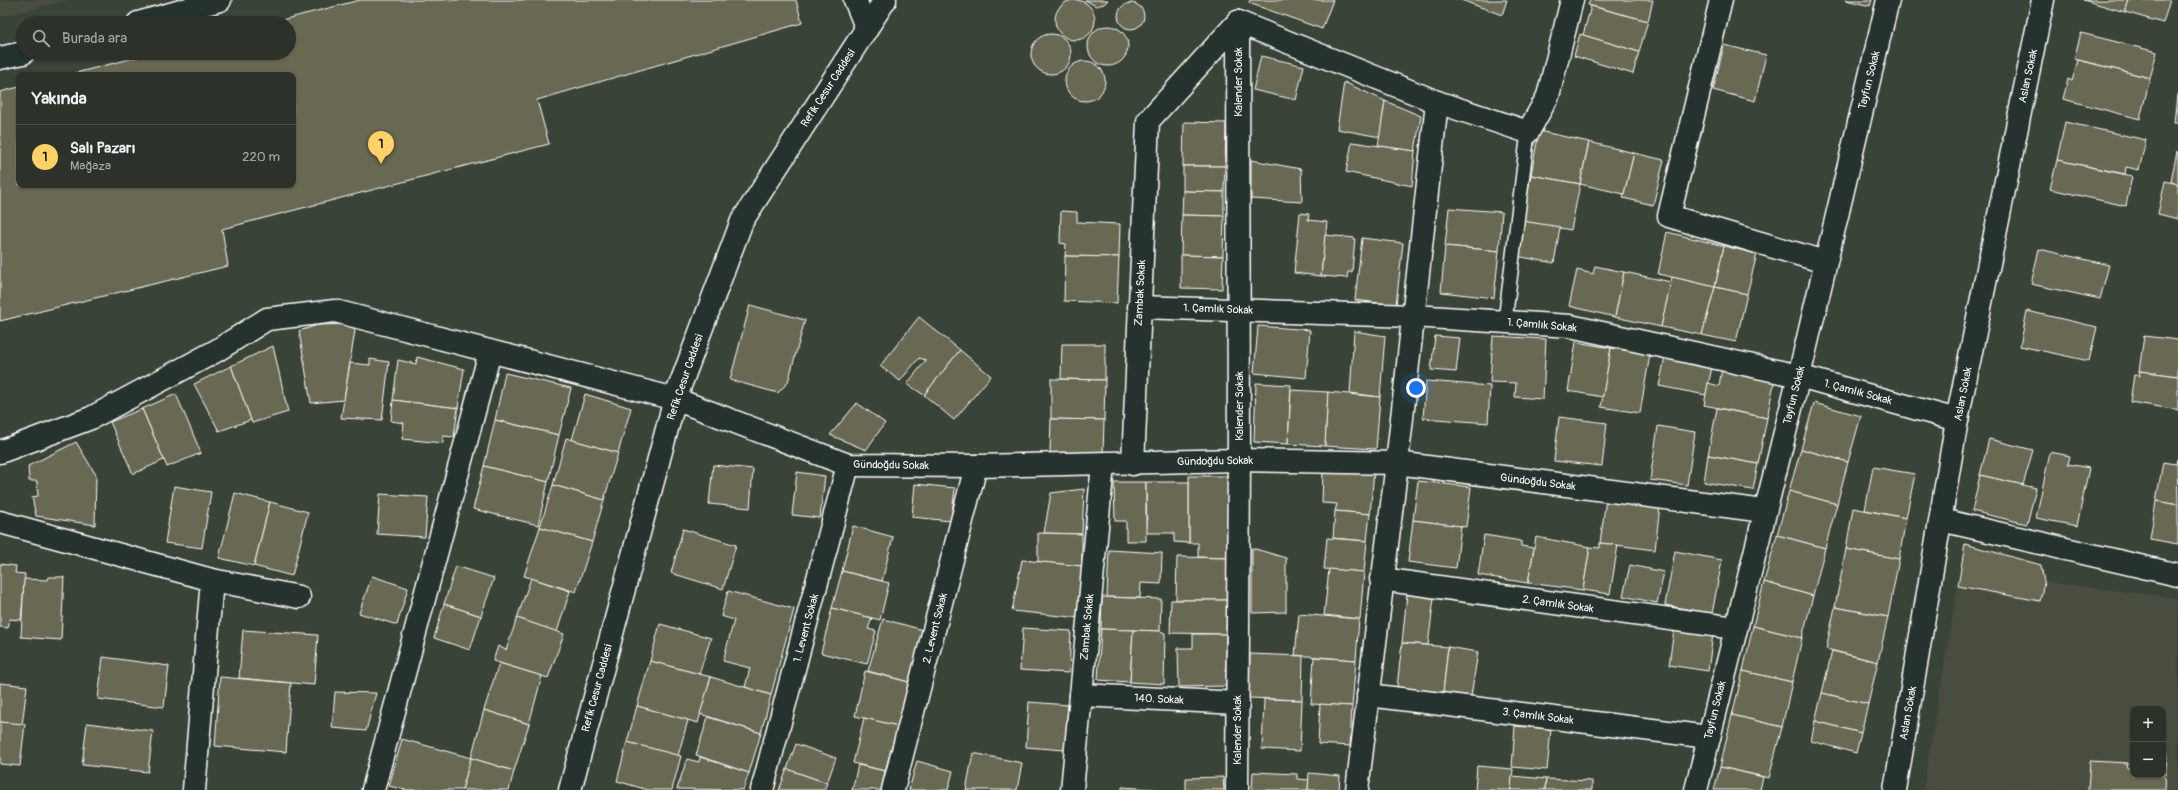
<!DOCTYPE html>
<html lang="tr">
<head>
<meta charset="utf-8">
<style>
  :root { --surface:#2c322a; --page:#383e36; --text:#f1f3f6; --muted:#a6aaa8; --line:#484d47; --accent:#ffd166 }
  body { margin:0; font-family:Pangolin,sans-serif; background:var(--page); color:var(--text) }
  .controls { position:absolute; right:12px; bottom:12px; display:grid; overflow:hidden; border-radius:8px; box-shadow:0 1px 3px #0004 }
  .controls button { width:36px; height:36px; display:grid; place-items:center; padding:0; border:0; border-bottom:1px solid var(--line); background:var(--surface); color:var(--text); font:20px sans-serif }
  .you { position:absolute; left:1416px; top:388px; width:14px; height:14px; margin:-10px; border:3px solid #fff; border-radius:50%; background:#1a73e8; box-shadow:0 0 0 6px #1a73e833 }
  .badge { display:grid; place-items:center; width:26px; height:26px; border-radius:50%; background:var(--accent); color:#111; font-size:13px; font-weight:700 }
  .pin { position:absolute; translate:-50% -33px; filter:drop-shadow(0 1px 2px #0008) }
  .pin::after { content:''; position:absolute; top:21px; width:14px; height:12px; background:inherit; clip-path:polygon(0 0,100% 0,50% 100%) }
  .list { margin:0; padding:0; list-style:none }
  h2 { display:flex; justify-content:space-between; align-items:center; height:52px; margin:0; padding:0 16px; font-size:17px }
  h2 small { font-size:13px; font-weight:400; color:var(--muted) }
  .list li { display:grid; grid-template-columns:26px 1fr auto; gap:12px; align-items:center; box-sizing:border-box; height:64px; padding:0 16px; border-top:1px solid var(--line) }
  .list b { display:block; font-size:15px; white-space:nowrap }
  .list p { margin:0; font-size:13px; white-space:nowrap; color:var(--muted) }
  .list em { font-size:13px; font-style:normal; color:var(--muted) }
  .icon { flex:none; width:22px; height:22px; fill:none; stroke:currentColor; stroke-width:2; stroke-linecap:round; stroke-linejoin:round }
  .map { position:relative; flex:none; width:2178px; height:790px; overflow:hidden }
  .search { position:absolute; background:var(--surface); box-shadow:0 1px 3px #0004; left:16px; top:16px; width:280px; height:44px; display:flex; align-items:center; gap:10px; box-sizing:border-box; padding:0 14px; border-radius:22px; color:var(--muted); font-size:15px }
  .panel { position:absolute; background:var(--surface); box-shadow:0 1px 3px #0004; left:16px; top:72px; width:280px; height:116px; border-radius:8px }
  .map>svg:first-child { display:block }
</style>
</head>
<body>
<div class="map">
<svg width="2178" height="790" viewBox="0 0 2178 790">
  <rect width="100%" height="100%" fill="#3a4338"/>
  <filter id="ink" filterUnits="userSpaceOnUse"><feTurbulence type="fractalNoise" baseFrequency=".025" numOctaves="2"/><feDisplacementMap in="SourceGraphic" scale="8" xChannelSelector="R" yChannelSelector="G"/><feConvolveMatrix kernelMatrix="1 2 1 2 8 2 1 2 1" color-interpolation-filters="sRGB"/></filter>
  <g filter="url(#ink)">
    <g fill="#484e40" fill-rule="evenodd">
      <polygon points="0,0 68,0 0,17"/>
      <path d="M 1965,544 L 2041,565 L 2044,582 L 2178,598 L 2178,790 L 1923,790 ZM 2133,709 L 2163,709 L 2163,775 L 2133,775 Z"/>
    </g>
    <g fill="#686853" stroke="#fff">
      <polygon points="360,0 796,0 802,23 537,100 549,144 222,229 228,266 0,321 0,92 19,87 19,185 293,185 293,75 68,75 153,53 289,53 289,23 270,23"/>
      <polygon points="1085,0 1108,0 1104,4 1096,6"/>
      <polygon points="1250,0 1333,0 1322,29 1249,3"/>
      <polygon points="1461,0 1507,0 1502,15"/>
      <polygon points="1590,0 1653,0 1648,21 1588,5"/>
      <polygon points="1846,0 1872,0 1870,6"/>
      <polygon points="2083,0 2129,0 2125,12"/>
      <polygon points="2129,0 2170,0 2163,23 2125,12"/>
      <circle cx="1075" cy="20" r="20"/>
      <circle cx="1131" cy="16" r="13"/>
      <polygon points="1591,6 1648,21 1639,52 1583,35"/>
      <circle cx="1108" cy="46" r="20"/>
      <polygon points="2081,33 2157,52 2150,78 2074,59"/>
      <polygon points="1580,34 1639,52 1633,74 1574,56"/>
      <circle cx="1051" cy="54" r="20"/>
      <polygon points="1724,45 1766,55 1755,101 1713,90"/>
      <polygon points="1261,56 1304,66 1296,100 1253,90"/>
      <polygon points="2078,60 2150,78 2140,119 2063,99 2068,79 2072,81"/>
      <circle cx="1085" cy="81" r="20"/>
      <polygon points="1344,82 1385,101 1380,137 1337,129"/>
      <polygon points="2177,94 2178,94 2178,123 2174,123"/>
      <polygon points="1385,101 1421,116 1415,151 1378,146"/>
      <polygon points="1184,122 1226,123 1225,166 1183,166"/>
      <polygon points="2065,122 2146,140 2139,170 2126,167 2125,174 2057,160"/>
      <polygon points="1539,131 1589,142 1580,184 1531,175"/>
      <polygon points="1352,142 1415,151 1412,186 1346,172"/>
      <polygon points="1589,142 1634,153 1624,194 1580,184"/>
      <polygon points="2177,151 2178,152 2178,184 2171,182"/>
      <polygon points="1634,153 1664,160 1653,205 1623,198"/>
      <polygon points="1251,160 1301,169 1302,202 1251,199"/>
      <polygon points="2057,160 2132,176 2126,206 2050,189"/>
      <polygon points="1183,166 1225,166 1224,192 1183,191"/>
      <polygon points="1531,175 1580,184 1571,230 1522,221"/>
      <polygon points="2165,181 2178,184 2178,219 2158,214"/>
      <polygon points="1183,191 1224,192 1224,216 1182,215"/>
      <polygon points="1449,208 1502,212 1499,251 1445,246"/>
      <polygon points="1061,211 1077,212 1077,222 1120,224 1119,257 1065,256 1066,244 1060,243"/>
      <polygon points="1300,213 1309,214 1308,220 1327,222 1321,276 1294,273"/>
      <polygon points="1182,215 1224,216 1223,256 1181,255"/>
      <polygon points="1522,221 1560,227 1554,263 1516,256"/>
      <polygon points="1667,232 1724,246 1715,287 1658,274"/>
      <polygon points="1325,235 1355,238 1352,272 1348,272 1347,278 1321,276"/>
      <polygon points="1362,238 1403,243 1396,305 1355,300"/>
      <polygon points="1445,246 1499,251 1494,298 1441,292"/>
      <polygon points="1724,246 1757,254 1747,294 1715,287"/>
      <polygon points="2039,249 2109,265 2100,299 2031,284"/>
      <polygon points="1181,255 1223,256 1222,289 1181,288"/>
      <polygon points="1065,256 1119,257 1117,303 1064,301"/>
      <polygon points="1595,266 1624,272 1615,317 1569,306 1577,270 1593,274"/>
      <polygon points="1624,272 1671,282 1661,327 1615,317"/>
      <polygon points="1672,277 1715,287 1702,335 1661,327"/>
      <polygon points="1715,287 1747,294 1736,342 1702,335"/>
      <polygon points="750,305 805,320 788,382 778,393 730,380"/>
      <polygon points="2027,311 2097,327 2089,361 2020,346"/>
      <polygon points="919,317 960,350 924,395 907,384 926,360 919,358 900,381 880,366"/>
      <polygon points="356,324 344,400 311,403 299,331 318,325"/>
      <polygon points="1258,326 1310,330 1306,378 1254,373"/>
      <polygon points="1354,331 1385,336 1380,397 1350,393"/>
      <polygon points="1435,336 1460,338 1456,372 1431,370"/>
      <polygon points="1493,336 1546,339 1543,399 1515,397 1516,383 1490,382"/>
      <polygon points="2144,336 2178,340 2178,376 2139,371"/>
      <polygon points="1576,342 1611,348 1603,397 1568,391"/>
      <polygon points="1062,344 1105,344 1105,380 1061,379"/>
      <polygon points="273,346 288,412 252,423 231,366"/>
      <polygon points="1611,348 1650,354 1640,413 1601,407"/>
      <polygon points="960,350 991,376 954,420 924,395"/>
      <polygon points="417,357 464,369 458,408 393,400 398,360 416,364"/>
      <polygon points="1665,357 1712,367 1706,395 1659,386"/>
      <polygon points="370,359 389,362 382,420 341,418 350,363 370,365"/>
      <polygon points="231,366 251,420 219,431 194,384"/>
      <polygon points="1722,368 1775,378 1767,418 1704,405 1708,383 1719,386"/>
      <polygon points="2139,371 2178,376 2178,410 2130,402 2134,375 2140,376"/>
      <polygon points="505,373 571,388 559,435 495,420"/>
      <polygon points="1051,379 1105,380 1104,420 1051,419"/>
      <polygon points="1426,381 1490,386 1488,423 1423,418"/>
      <polygon points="1256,383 1291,385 1288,444 1254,442"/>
      <polygon points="1291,390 1328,392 1325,446 1288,444"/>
      <polygon points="1328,392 1380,397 1376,449 1325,446"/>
      <polygon points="176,394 201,453 167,467 142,409"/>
      <polygon points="585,394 631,408 618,453 572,440"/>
      <polygon points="393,400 458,408 454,437 443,436 443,443 402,439 404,423 391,421"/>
      <polygon points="857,403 885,423 866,450 830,435"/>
      <polygon points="1814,403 1861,416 1848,462 1801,449"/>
      <polygon points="1717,408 1767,418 1758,464 1708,455"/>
      <polygon points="142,409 164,460 133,474 110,422"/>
      <polygon points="1559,417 1607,423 1602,466 1554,461"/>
      <polygon points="1051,419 1104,420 1103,455 1050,453"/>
      <polygon points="495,420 559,435 548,482 484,466"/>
      <polygon points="1658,426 1695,432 1687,485 1650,480"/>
      <polygon points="566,438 618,453 604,500 553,485"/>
      <polygon points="1989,439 2033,450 2023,485 1980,475"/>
      <polygon points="76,442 96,475 95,525 36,516 32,497 38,496 37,481 29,481 28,466"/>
      <polygon points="1801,449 1848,462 1837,504 1789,491"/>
      <polygon points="2050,452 2070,456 2068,464 2089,468 2077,526 2036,518"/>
      <polygon points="1708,455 1758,464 1753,490 1704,482"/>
      <polygon points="2177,459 2178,505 2156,501 2163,462 2176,464"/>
      <polygon points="713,465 753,469 750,508 709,504"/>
      <polygon points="484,466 548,482 538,525 473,509"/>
      <polygon points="1873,467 1915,474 1906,518 1865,510"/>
      <polygon points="1323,470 1374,472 1370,514 1335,511 1337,504 1322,503"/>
      <polygon points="797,472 825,476 820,518 792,515"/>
      <polygon points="1980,475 2036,488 2027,524 1972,511"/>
      <polygon points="1189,476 1228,476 1227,558 1198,557 1198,543 1189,543"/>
      <polygon points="1418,481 1471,487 1466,527 1413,520"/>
      <polygon points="1114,482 1146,482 1146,541 1126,541 1126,521 1115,521"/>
      <polygon points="1146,482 1189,482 1189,543 1174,542 1174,533 1147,533"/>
      <polygon points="915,484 955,488 951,521 912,517"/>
      <polygon points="553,485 604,500 592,542 540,527"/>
      <polygon points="174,486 211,492 202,548 165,543"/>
      <polygon points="1084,489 1082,534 1044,533 1051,493"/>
      <polygon points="1789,491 1837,504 1825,548 1777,535"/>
      <polygon points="235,493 270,502 254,566 219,558"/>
      <polygon points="380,494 428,497 425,537 377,534"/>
      <polygon points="1606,499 1660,506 1655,550 1600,543"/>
      <polygon points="2156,501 2178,505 2178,544 2150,539"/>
      <polygon points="270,502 308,512 292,576 254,566"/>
      <polygon points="1853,508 1906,518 1899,559 1846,549"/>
      <polygon points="1335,511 1370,514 1367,541 1333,538"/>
      <polygon points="1413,520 1461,526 1456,568 1408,562"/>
      <polygon points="853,526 893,537 882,581 842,571"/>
      <polygon points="540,527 592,542 576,592 524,576"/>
      <polygon points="683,529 736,545 723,589 671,573"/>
      <polygon points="1038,533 1082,534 1082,566 1038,562"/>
      <polygon points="1484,535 1521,541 1521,546 1534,548 1528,583 1478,575"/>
      <polygon points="1777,535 1825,548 1813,596 1764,582"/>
      <polygon points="1536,537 1590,547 1583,590 1528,583"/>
      <polygon points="1327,538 1367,541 1364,572 1324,569"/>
      <polygon points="1600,543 1618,545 1610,594 1583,590 1590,547 1600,548"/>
      <polygon points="1965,544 2041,565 2044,582 2040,601 1958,586"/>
      <polygon points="1252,548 1286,558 1286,612 1252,613"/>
      <polygon points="1846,549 1899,559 1888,617 1835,607"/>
      <polygon points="1109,550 1162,553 1161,584 1141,583 1140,598 1107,597"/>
      <polygon points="1675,551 1722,560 1712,614 1665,605"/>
      <polygon points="1177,557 1227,558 1227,600 1176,600"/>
      <polygon points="1022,560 1082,566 1081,618 1012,611"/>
      <polygon points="0,564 16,566 15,573 25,574 21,620 10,619 8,628 0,627"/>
      <polygon points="1630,565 1664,572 1657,603 1623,596"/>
      <polygon points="456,566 494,578 481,616 444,604"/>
      <polygon points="1329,569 1364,572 1360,619 1324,615"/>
      <polygon points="842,571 889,583 880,620 832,608"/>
      <polygon points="372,576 408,588 397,625 359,613"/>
      <polygon points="48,577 64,577 61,640 21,637 24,579 47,580"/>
      <polygon points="531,578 570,591 557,632 517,618"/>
      <polygon points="1764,582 1813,596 1802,638 1753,626"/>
      <polygon points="728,591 794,609 771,695 745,687 750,668 723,661 734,620 721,616"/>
      <polygon points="1407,594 1434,598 1428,645 1402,643"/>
      <polygon points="1102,597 1161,599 1160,631 1101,629"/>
      <polygon points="1171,600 1227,600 1226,634 1170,633"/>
      <polygon points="444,604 481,616 470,650 434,638"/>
      <polygon points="1835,607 1888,617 1878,662 1826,649"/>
      <polygon points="832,608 872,618 868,629 876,631 867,664 821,653"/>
      <polygon points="1299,614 1359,619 1356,660 1295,655"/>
      <polygon points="517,618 564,634 548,678 493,661 498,646 506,650"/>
      <polygon points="883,619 923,630 909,682 868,671"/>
      <polygon points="660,624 711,638 699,674 650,661"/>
      <polygon points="1753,626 1802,638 1792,682 1743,671"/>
      <polygon points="1023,628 1071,631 1069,673 1020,670"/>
      <polygon points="1101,629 1133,630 1130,682 1098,680"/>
      <polygon points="1674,629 1713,634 1708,671 1669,665"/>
      <polygon points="243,630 318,635 314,685 239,678"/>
      <polygon points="1133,630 1160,631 1165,633 1164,684 1130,682"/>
      <polygon points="1193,634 1226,634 1226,686 1179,687 1178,648 1193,648"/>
      <polygon points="1402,643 1448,647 1443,693 1397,687"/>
      <polygon points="1448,647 1478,652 1471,696 1443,693"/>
      <polygon points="1832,651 1878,662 1868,704 1822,693"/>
      <polygon points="1250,654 1303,656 1302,700 1249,698"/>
      <polygon points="103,657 169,666 164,707 98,699"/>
      <polygon points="1314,657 1356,660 1352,706 1311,704"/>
      <polygon points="650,661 711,677 698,723 637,706"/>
      <polygon points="499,663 542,676 529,724 484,710"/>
      <polygon points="865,671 909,682 898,726 855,716"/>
      <polygon points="1743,671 1792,682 1782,727 1732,715"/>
      <polygon points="220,677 291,683 286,752 215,746"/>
      <polygon points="711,677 771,695 761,733 700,714"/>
      <polygon points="0,683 27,686 22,725 0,722"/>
      <polygon points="335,692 376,693 366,731 332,728"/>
      <polygon points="1822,693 1868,704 1861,733 1815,721"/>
      <polygon points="1264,699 1302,700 1300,751 1262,749"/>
      <polygon points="1029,702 1068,705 1065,750 1026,747"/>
      <polygon points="1320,704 1352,706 1350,746 1318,744"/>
      <polygon points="637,706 688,720 678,756 627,742"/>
      <polygon points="484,710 529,724 514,771 471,758"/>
      <polygon points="1732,715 1782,727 1769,778 1720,767"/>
      <polygon points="708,717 761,733 749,773 696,755"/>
      <polygon points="864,718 898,726 885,771 853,763"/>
      <polygon points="1815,721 1861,733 1856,753 1811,741"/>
      <polygon points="0,722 25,724 20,766 0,764"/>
      <polygon points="87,723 153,731 148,772 82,765"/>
      <polygon points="1515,726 1551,729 1547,770 1512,767"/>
      <polygon points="402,739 471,758 462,790 406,790 389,786"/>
      <polygon points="627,742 681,756 672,790 648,790 617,781"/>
      <polygon points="796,744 836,758 827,783 787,769"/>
      <polygon points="2163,751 2167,751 2165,790 2088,790 2090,761 2128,763 2127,768 2133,768 2133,775 2163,775"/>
      <polygon points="973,753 1022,763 1017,790 966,790"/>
      <polygon points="700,757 749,773 743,790 677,789 687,759 699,762"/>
      <polygon points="471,758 514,771 509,790 462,790"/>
      <polygon points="917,761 953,771 948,790 909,790"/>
      <polygon points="858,765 885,771 881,790 852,790"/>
      <polygon points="1477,766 1513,769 1511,790 1475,790"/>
      <polygon points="1720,767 1763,777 1760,790 1714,790"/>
      <polygon points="787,769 827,783 824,790 779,790"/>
      <polygon points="1253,772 1297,774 1297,779 1309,780 1308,790 1252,790"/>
      <polygon points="1309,773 1340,776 1339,790 1308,790"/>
      <polygon points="1512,776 1546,779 1545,790 1511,790"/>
      <polygon points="1223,777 1224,790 1186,790 1186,778"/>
      <polygon points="1546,779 1592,781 1592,790 1545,790"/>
      <polygon points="1122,787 1154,789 1154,790 1122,790"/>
    </g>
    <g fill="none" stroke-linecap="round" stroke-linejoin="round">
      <defs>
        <polyline id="lane" points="1505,321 1528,132"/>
        <g id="street">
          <polyline points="855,0 867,29"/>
          <polyline points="1721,0 1669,216 1825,262"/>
          <polyline points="1238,22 1437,102 1528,132 1548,96 1572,0"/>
          <polyline points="138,23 220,0"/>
          <polyline points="0,58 23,53"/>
          <polyline points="1139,307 1413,316 1570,326 1799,376 1957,420"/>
          <polyline points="0,452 91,418 216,351 267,319 335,311 675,399 848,465 976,466 1239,460 1397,463 1764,511"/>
          <polyline points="1133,464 1148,121 1238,22"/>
          <polyline points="1941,520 2178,575"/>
          <polyline points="0,522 212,580 194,790"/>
          <polyline points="1381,579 1735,628"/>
          <polyline points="212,580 299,597"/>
          <polyline points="1081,695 1238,703"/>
          <polyline points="1368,695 1709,737"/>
          <polyline points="373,790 490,352"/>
          <polyline points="570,790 675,399 742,221 885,0"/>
          <polyline points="762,790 848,465"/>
          <polyline points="893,790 976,466"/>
          <polyline points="1072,790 1103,464"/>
          <polyline points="1237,790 1239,460 1238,22"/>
          <polyline points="1357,790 1397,463 1437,102"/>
          <polyline points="1696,790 1799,376 1888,0"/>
          <polyline points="1895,790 1957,420 2043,0"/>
        </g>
      </defs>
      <use href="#lane" stroke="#fff" stroke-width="16"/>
      <use href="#street" stroke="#fff" stroke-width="25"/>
      <use href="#lane" stroke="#26332d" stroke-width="13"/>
      <use href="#street" stroke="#26332d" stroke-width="22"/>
    </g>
  </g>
  <g text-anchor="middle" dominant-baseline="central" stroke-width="3.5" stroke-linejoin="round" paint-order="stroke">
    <g font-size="11" fill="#fff" stroke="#26332d">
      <text transform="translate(2028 76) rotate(-78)">Aslan Sokak</text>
      <text transform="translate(1869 80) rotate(-76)">Tayfun Sokak</text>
      <text transform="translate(1238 82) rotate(-90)">Kalender Sokak</text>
      <text transform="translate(828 88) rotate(-57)">Refik Cesur Caddesi</text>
      <text transform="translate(1140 293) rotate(-87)">Zambak Sokak</text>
      <text transform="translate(1218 309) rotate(2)">1. Çamlık Sokak</text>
      <text transform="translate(1542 325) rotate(5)">1. Çamlık Sokak</text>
      <text transform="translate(685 377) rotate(-71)">Refik Cesur Caddesi</text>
      <text transform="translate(1858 392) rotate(15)">1. Çamlık Sokak</text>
      <text transform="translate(1963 394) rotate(-79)">Aslan Sokak</text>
      <text transform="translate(1794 395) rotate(-76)">Tayfun Sokak</text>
      <text transform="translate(1239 406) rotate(-90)">Kalender Sokak</text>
      <text transform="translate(1215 461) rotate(-1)">Gündoğdu Sokak</text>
      <text transform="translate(891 465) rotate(1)">Gündoğdu Sokak</text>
      <text transform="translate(1538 482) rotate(7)">Gündoğdu Sokak</text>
      <text transform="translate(1558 604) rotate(8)">2. Çamlık Sokak</text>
      <text transform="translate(1087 627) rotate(-85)">Zambak Sokak</text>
      <text transform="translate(806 628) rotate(-75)">1. Levent Sokak</text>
      <text transform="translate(935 628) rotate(-76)">2. Levent Sokak</text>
      <text transform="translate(597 688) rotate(-75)">Refik Cesur Caddesi</text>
      <text transform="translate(1159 699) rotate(3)">140. Sokak</text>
      <text transform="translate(1715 710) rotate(-76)">Tayfun Sokak</text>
      <text transform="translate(1908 713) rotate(-80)">Aslan Sokak</text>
      <text transform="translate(1538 716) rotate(7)">3. Çamlık Sokak</text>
      <text transform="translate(1237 730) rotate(-90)">Kalender Sokak</text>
    </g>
  </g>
</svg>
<div class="controls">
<button>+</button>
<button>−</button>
</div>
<div class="you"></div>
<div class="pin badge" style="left:381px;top:164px">1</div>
<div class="search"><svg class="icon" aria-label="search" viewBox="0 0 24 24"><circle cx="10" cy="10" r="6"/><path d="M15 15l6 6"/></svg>Burada ara</div>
<section class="panel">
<h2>Yakında<small></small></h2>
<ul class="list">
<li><span class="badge">1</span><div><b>Salı Pazarı</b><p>Mağaza</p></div><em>220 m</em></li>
</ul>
</section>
</div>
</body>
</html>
